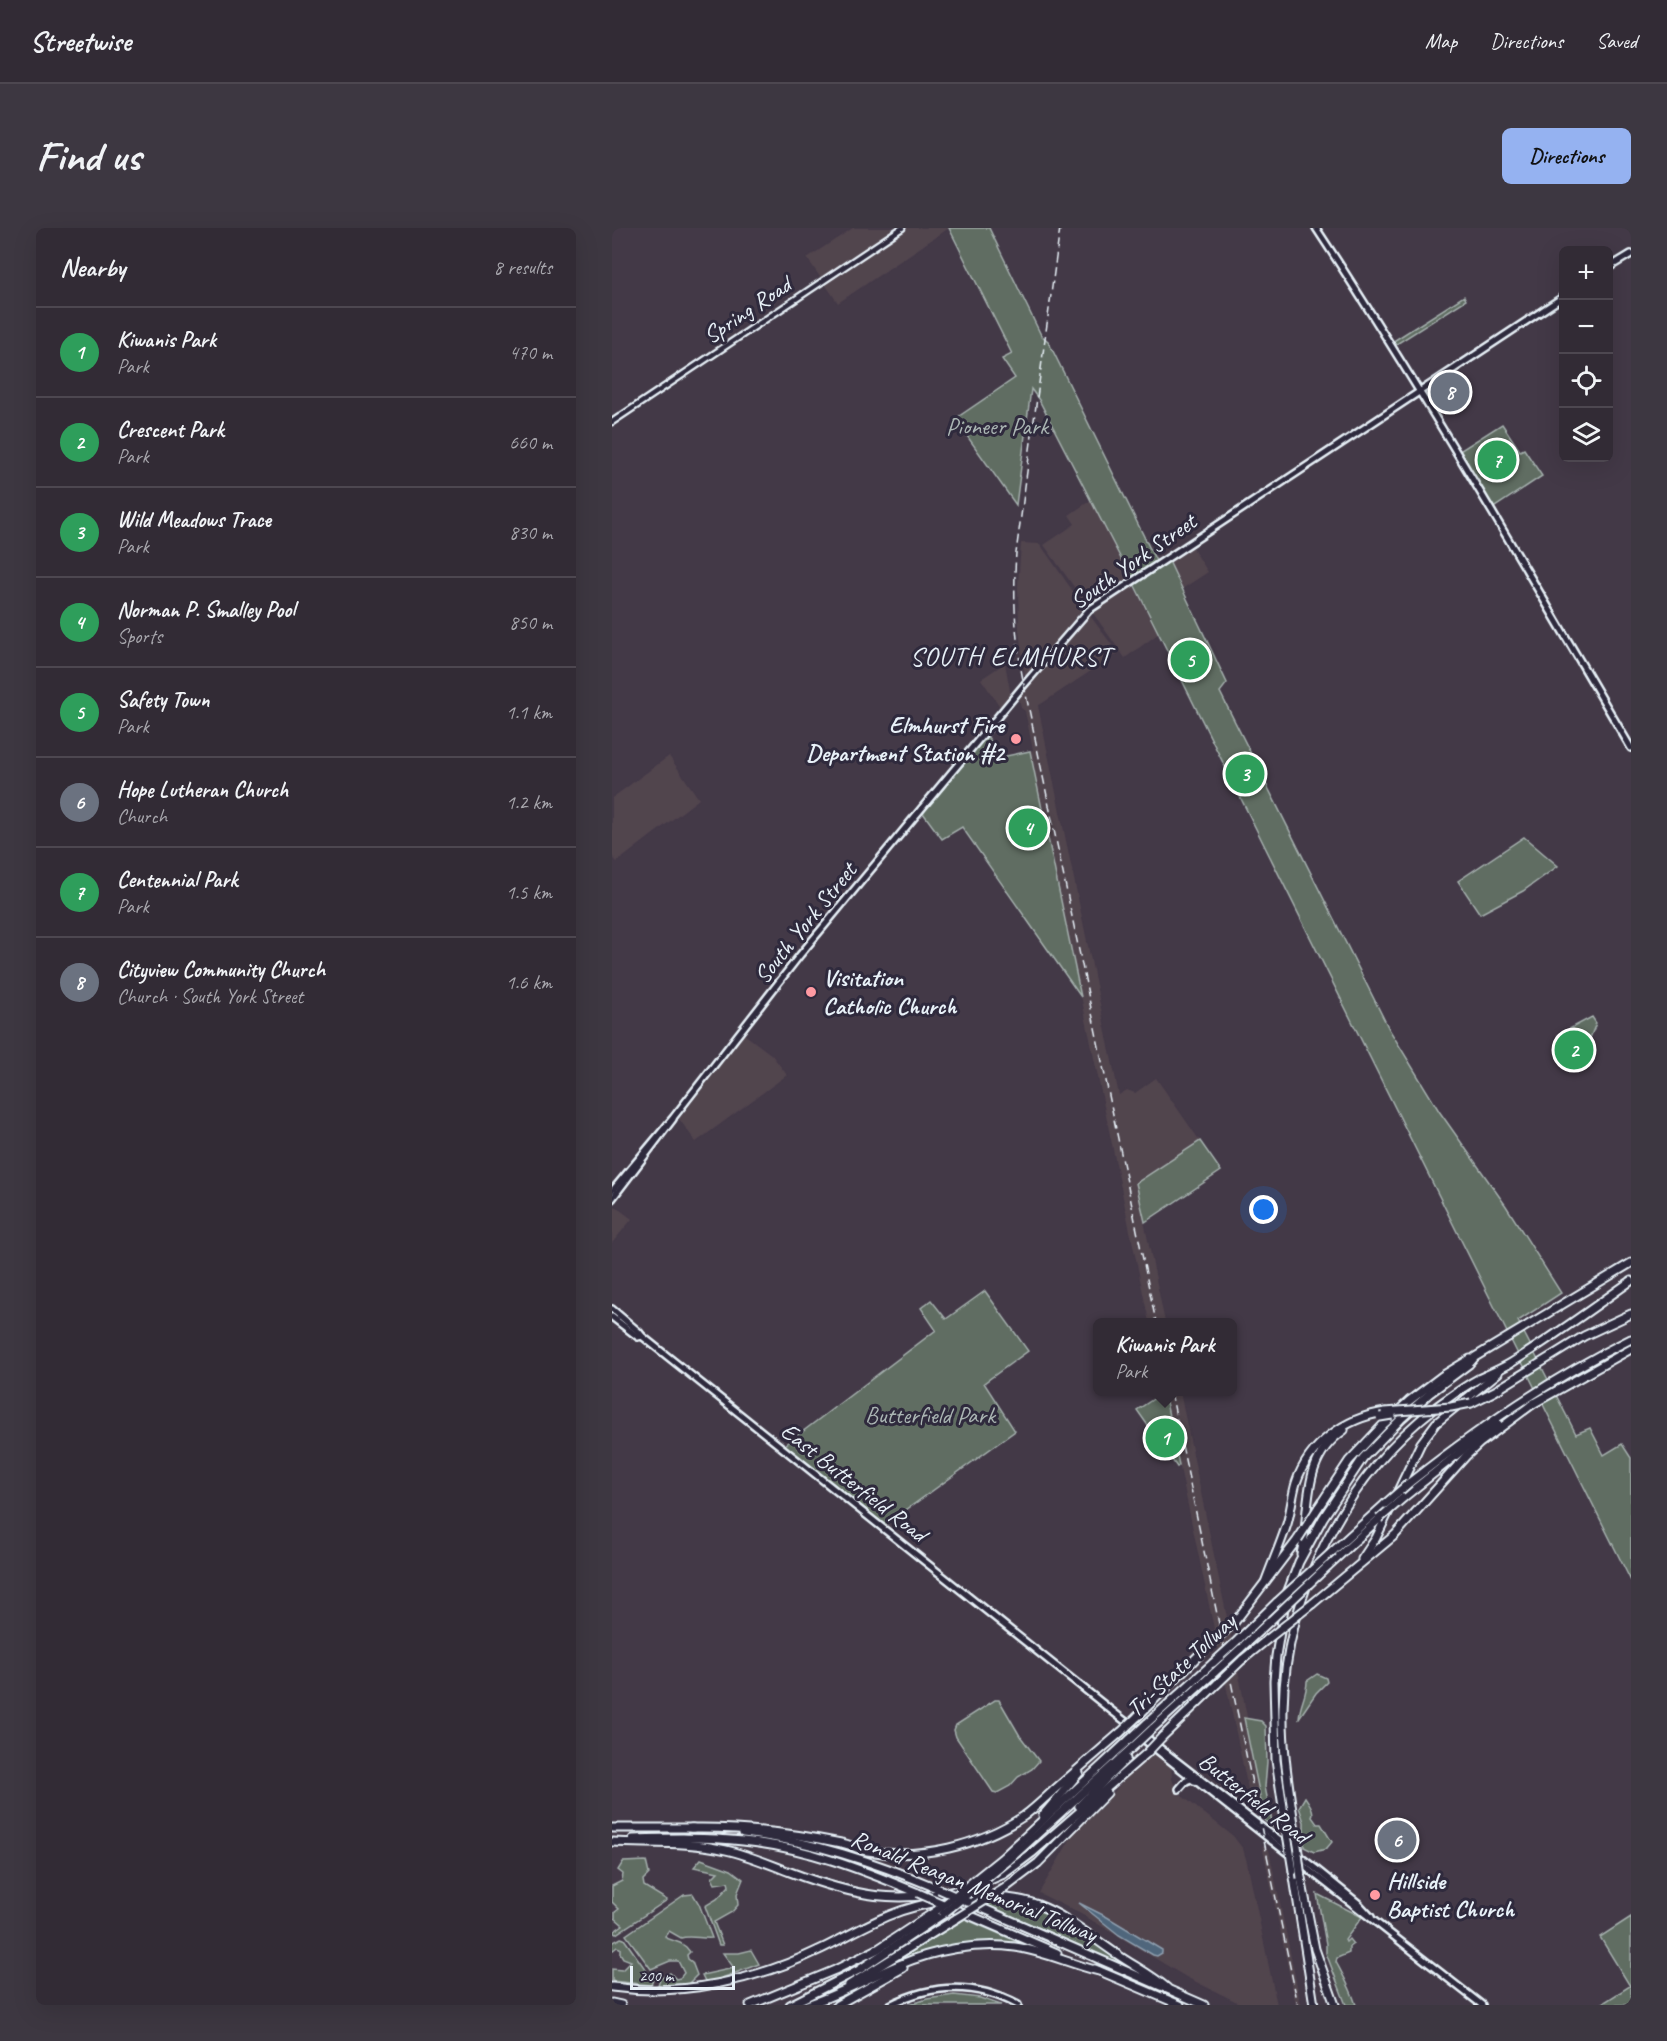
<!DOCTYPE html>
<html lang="en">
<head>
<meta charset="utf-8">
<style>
  :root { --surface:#322b35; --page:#3d3741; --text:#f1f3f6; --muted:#a8a7ad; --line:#4d4750; --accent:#95b2f1 }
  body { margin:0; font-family:Caveat,sans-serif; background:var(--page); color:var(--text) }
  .controls { position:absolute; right:18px; top:18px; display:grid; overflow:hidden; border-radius:9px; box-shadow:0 6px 24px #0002 }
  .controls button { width:54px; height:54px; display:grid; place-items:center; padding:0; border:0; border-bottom:2px solid var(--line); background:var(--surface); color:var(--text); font:30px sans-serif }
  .scale { position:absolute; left:18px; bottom:15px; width:105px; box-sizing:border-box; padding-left:6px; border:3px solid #e8f1f8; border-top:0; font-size:16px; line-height:21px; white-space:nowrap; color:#e8f1f8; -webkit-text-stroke:4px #2f2a3d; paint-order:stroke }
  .you { position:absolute; left:652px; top:982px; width:21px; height:21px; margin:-15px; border:4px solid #fff; border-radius:50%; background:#1a73e8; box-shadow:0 0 0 9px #1a73e833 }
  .badge { display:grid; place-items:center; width:39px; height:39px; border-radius:50%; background:var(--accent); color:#fff; font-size:20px; font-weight:700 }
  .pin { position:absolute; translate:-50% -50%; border:3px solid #fff; box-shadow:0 2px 6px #0006 }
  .popup { position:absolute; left:481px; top:1090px; width:144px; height:78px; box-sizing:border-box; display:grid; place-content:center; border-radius:9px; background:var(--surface); filter:drop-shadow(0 2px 4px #0005); font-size:20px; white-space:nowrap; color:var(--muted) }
  .popup b { font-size:22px; color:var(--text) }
  .popup::after { content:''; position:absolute; left:50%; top:100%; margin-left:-12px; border:12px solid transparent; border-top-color:var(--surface) }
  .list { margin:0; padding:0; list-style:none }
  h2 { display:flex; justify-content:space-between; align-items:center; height:78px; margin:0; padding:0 24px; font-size:26px }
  h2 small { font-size:20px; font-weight:400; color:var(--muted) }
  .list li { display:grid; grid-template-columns:39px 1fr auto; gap:18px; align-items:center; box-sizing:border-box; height:90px; padding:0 24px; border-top:2px solid var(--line) }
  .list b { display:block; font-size:22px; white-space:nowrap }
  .list p { margin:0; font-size:20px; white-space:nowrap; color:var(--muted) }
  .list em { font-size:20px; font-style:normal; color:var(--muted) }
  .icon { flex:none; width:33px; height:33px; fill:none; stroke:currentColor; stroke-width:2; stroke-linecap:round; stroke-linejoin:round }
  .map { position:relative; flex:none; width:1019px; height:1777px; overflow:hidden; border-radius:9px }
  header { display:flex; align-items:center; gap:36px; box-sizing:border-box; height:84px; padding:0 30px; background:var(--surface); border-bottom:2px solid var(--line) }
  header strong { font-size:28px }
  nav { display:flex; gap:33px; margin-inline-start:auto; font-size:21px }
  .intro { display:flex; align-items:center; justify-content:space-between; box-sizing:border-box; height:144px; padding:0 36px }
  h1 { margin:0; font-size:42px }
  .button { padding:15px 27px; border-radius:9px; background:var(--accent); color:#111; font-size:21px; font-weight:700 }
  main { display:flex; gap:36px; padding:0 36px }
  aside { flex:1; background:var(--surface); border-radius:9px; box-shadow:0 6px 24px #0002 }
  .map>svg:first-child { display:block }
</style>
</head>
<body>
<header>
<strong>Streetwise</strong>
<nav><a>Map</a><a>Directions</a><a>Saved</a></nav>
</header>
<div class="intro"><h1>Find us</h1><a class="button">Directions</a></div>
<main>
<aside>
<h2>Nearby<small>8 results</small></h2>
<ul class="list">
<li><span class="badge" style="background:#2e9e5b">1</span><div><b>Kiwanis Park</b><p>Park</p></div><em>470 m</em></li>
<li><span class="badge" style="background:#2e9e5b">2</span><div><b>Crescent Park</b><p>Park</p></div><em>660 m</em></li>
<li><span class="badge" style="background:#2e9e5b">3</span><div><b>Wild Meadows Trace</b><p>Park</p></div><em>830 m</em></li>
<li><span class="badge" style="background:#2e9e5b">4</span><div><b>Norman P. Smalley Pool</b><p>Sports</p></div><em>850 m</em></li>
<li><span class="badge" style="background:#2e9e5b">5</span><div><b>Safety Town</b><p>Park</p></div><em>1.1 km</em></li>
<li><span class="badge" style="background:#6b7280">6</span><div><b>Hope Lutheran Church</b><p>Church</p></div><em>1.2 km</em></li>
<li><span class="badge" style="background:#2e9e5b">7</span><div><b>Centennial Park</b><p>Park</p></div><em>1.5 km</em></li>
<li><span class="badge" style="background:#6b7280">8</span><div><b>Cityview Community Church</b><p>Church · South York Street</p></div><em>1.6 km</em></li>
</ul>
</aside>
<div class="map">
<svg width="1019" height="1777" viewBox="0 0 1019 1777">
  <rect width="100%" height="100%" fill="#433947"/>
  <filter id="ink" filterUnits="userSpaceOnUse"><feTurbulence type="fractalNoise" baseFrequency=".0167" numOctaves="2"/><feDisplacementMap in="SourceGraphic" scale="12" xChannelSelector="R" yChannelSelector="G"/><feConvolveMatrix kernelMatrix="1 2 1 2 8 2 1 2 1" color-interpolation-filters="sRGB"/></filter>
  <g filter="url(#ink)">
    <g fill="#51444e">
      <polygon points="241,0 337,0 226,75 195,30"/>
      <polygon points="479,272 546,406 513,430 432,317 463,296 457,287"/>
      <polygon points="409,315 428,316 472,379 413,450 407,402 406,358"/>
      <polygon points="578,316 596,344 570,361 556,331"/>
      <polygon points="476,385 506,425 426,478 507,867 515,862 523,865 544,850 588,913 524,955 553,1094 537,1094 418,523 421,522 413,483 409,480 407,469"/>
      <polygon points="393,435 399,468 389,480 369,451"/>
      <polygon points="57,528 87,571 5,634 0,628 0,570"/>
      <polygon points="132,806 160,827 175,847 84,914 67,891"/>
      <polygon points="0,976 20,991 0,1015"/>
      <polygon points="552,1164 568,1164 626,1442 655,1592 640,1580"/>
      <polygon points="538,1519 559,1537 560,1551 565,1564 621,1608 631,1621 635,1634 665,1777 633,1777 623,1773 574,1749 471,1687 427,1665 466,1598 490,1579"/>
      <polygon points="650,1617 657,1622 689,1777 684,1777"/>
    </g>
    <g fill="#606d62" stroke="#a4afad" stroke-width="1.5">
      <polygon points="337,0 377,0 429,107 436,113 546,337 556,331 615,455 608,464 777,801 827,883 894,978 949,1065 906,1093 964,1206 978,1200 992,1227 1010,1216 1019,1230 1019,1353 522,356 427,172 419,161 404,277 343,191 403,150 390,131 400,126"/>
      <polygon points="852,68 854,72 783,117 780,114"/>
      <polygon points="890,196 908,223 912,221 930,248 880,281 846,224"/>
      <polygon points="375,508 390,529 418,523 469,769 350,599 330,611 311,585"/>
      <polygon points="912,609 946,638 911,663 868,686 846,653"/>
      <path d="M 980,789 L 984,795 C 978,811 971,829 957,840 L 946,807 Z"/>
      <polygon points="588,913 609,943 533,994 524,955"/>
      <polygon points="373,1063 416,1123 372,1155 403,1203 273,1297 173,1217 324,1102 309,1080 319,1072 334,1091"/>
      <polygon points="552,1164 567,1237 565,1239 525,1182"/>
      <path d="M 705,1446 L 714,1450 L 715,1454 L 704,1465 L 687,1490 C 688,1476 695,1467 695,1453 Z"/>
      <polygon points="383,1472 387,1472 390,1477 408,1508 427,1533 420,1541 406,1549 398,1558 385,1565 381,1564 344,1509 342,1502 344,1497"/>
      <polygon points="632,1490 649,1493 654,1498 655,1534 653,1559 661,1599 653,1593"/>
      <path d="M 693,1569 C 697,1575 703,1583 700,1589 L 705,1596 L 709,1596 L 720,1614 L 714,1621 L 702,1624 L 692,1619 L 692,1594 L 687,1579 Z"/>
      <polygon points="89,1631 119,1642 131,1651 125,1666 126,1677 120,1684 102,1694 111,1717 107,1717 93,1678 105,1671 117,1658 116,1654 103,1656 100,1650 106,1644 82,1639"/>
      <polygon points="34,1633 37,1646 31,1652 32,1658 55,1672 4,1706 1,1704 11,1697 3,1690 3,1684 7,1681 0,1674 0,1658 10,1653 11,1646 6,1642 11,1634"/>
      <path d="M 81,1666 L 87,1676 L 100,1710 C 90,1711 77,1707 69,1710 L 57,1703 L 53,1708 L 54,1710 L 68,1715 L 74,1719 L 78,1724 L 75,1727 L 76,1731 L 80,1734 L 85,1747 L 76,1756 L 46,1757 L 48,1751 L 58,1745 L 64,1751 L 68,1750 L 72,1745 L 66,1733 L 58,1733 L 39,1741 L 14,1707 L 72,1667 Z"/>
      <path d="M 705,1666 L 750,1689 L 733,1712 L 734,1714 L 737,1711 L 741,1716 L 737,1719 L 737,1725 L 725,1730 L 724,1734 C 732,1749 739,1761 744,1777 L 734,1777 L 714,1725 L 714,1716 Z"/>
      <path d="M 384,1670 C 440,1679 469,1704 514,1735 L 513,1737 L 373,1676 Z"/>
      <polygon points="1019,1689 1019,1777 988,1777 1018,1758 988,1709"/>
      <polygon points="353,1691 418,1719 379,1716 278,1737"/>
      <polygon points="9,1710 12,1711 41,1752 39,1757 0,1753 0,1741 10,1742 19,1733 11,1730 8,1725 8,1720 5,1719 0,1723 0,1715"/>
      <polygon points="139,1722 147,1736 102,1753 93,1753 90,1747 122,1740 111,1725 127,1725"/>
      <polygon points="342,1767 368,1770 389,1777 297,1777 315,1771"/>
    </g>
    <polygon fill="#50667c" stroke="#8d9eae" stroke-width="1.5" points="467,1675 495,1689 550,1722 550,1725 545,1728 541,1727 507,1707"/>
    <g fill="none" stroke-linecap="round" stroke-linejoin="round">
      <defs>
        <polyline id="minor" points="0,194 290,0"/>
        <g id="major">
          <path d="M 704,0 C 815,169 916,345 1019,520"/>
          <polyline points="996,40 1019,26"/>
          <polyline points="0,963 61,890 188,727 412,457 477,382 951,69"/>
          <polyline points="0,971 61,891"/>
          <polyline points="0,1081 27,1104 30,1108 500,1483 704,1641 746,1675 759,1689"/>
          <polyline points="0,1089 26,1109 30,1108"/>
          <path d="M 530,1510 C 642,1600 756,1688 870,1777"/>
          <polyline points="567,1561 574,1553 579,1551 582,1553"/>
          <path d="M 278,1777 C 321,1755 363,1754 406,1777"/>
        </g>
        <g id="highway">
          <polyline points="859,1175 883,1163 972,1108 1019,1086"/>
          <polyline points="919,1177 1019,1121"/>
          <path d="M 797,1255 C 867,1200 939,1150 1019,1111"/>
          <polyline points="785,1265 809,1215 824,1195 886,1145"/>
          <polyline points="791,1270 862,1213 886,1196"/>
          <polyline points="706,1280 737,1233 771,1197 797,1173 830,1148 858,1131"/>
          <polyline points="721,1323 773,1276"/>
          <path d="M 689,1326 C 700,1281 687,1233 732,1202"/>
          <polyline points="750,1331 764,1310 778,1281"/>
          <polyline points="716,1338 767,1291"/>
          <path d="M 654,1352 C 661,1333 669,1315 675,1296 C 679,1283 680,1268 684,1255 C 697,1216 733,1190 773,1184"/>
          <polyline points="700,1376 783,1307 854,1228 868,1215 922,1175"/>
          <polyline points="622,1395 686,1311"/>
          <polyline points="626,1412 665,1374"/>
          <polyline points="628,1421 659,1392"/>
          <polyline points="630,1432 657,1410"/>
          <polyline points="525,1489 597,1417"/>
          <polyline points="534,1496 601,1435"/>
          <polyline points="540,1501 603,1444"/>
          <polyline points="550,1509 606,1455"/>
          <polyline points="467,1578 514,1531"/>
          <polyline points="431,1587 467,1545"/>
          <polyline points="0,1600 81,1600"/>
          <path d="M 79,1600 C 130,1599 179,1605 229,1615 C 238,1616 246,1622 255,1623 C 309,1632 366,1618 412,1588 C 423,1580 433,1570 443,1561 C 465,1542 487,1523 509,1504"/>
          <path d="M 131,1605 C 200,1613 263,1634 327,1661"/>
          <polyline points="675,1606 664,1532 662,1453 664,1428 674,1368 687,1334 711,1290 751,1230 789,1191 818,1165 857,1136 863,1129 1019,1035"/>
          <path d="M 21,1611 C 57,1610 94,1609 131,1613 C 192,1619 249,1641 306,1665"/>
          <path d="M 0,1614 C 38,1616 77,1613 114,1622 C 136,1627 157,1636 178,1644 C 242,1668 284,1677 352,1661"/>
          <path d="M 686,1625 C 680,1577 670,1529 671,1481 C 673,1366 733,1249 824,1179 C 838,1169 851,1159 866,1151 C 877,1146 889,1141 899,1135 C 940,1110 979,1081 1019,1053"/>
          <polyline points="390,1630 518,1511"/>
          <polyline points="396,1633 524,1516"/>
          <polyline points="681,1643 702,1777"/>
          <polyline points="689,1650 703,1721 723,1777"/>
          <polyline points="371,1655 392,1646 420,1625 535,1525"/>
          <polyline points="393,1660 426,1635 495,1565"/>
          <path d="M 347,1671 C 423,1661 447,1686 506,1727 C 522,1738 540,1747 555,1760"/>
          <polyline points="361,1676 592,1777"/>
          <polyline points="336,1678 445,1725"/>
          <polyline points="483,1741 568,1777"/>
          <polyline points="237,1757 345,1690"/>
          <path d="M 0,1759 C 71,1769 145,1752 209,1721 C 250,1701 280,1680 327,1674"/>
          <polyline points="0,1775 9,1777"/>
          <polyline points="138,1777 223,1742 266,1721 324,1683"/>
          <polyline points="178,1777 247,1742 331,1686"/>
          <path d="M 195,1777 C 227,1767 255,1750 287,1737 C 322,1722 365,1714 403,1719 C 432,1723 458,1736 487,1743"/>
          <polyline points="225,1777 291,1740"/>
        </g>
      </defs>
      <use href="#minor" stroke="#e8f1f8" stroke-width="9"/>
      <use href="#major" stroke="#e8f1f8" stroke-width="10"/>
      <use href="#highway" stroke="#e8f1f8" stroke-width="11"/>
      <use href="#minor" stroke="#2f2a3d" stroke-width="4.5"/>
      <use href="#major" stroke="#2f2a3d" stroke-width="5"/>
      <use href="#highway" stroke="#2f2a3d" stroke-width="7"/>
      <g stroke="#e8f1f8" stroke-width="1.5" stroke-dasharray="9 4.5" stroke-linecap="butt">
        <path d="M 448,0 L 404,325 C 401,370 403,413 412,457 L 544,1094"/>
        <polyline points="559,1164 686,1777"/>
      </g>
      <defs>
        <g id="highway-bridge">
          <polyline points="773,1184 839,1179 859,1175"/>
          <polyline points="768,1189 780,1187"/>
          <polyline points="773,1276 797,1255"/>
          <polyline points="767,1291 791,1270"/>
          <polyline points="686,1311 706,1280"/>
          <polyline points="665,1374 721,1323"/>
          <polyline points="659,1392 716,1338"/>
          <polyline points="657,1410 700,1376"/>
          <polyline points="597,1417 622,1395"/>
          <polyline points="601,1435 626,1412"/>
          <polyline points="603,1444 628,1421"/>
          <polyline points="606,1455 630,1432"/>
          <polyline points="509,1504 525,1489"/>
          <polyline points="518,1511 534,1496"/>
          <polyline points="524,1516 540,1501"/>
          <polyline points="535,1525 550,1509"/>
          <polyline points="675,1606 681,1643"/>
          <polyline points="686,1625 689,1650"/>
          <polyline points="327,1661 356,1674"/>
          <polyline points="306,1665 331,1676"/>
          <polyline points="324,1683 390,1630"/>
          <polyline points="331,1686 396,1633"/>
          <polyline points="345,1690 393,1660"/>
        </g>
      </defs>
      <use href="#highway-bridge" stroke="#e8f1f8" stroke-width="11" stroke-linecap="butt"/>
      <use href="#highway-bridge" stroke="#2f2a3d" stroke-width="7"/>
    </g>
  </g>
  <g fill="#ff9aa2" stroke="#2f2a3d" stroke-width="2">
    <circle cx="404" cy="511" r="6"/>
    <circle cx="199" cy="764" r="6"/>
    <circle cx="763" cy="1667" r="6"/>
  </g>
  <g text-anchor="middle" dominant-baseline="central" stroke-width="6" stroke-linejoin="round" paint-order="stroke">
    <g font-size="24" fill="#e8f1f8" stroke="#2f2a3d">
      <text transform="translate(135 82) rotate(-34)">Spring Road</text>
      <text transform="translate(521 333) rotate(-35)">South York Street</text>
      <text transform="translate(193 695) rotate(-51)">South York Street</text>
      <text transform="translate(242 1254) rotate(38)">East Butterfield Road</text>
      <text transform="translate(569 1437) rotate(-43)">Tri-State Tollway</text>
      <text transform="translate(642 1570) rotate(38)">Butterfield Road</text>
      <text transform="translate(362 1658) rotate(22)">Ronald Reagan Memorial Tollway</text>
    </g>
    <g font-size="24" fill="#abb6b4" stroke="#2f2a3d">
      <text x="385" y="198">Pioneer Park</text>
      <text x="318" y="1187">Butterfield Park</text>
    </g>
    <g font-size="24" font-weight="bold" fill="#e8f1f8" stroke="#2f2a3d" text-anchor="start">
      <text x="392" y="497" text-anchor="end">Elmhurst Fire<tspan x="392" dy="28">Department Station #2</tspan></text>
      <text x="211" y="750">Visitation<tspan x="211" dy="28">Catholic Church</tspan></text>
      <text x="775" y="1653">Hillside<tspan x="775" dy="28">Baptist Church</tspan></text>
    </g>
    <g font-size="26" letter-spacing="1.5" fill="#e8f1f8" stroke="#2f2a3d">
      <text x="399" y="428">SOUTH ELMHURST</text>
    </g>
  </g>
</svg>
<div class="controls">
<button>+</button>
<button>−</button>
<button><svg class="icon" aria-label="locate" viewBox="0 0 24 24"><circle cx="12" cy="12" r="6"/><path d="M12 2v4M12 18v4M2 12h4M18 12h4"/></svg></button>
<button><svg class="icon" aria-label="layers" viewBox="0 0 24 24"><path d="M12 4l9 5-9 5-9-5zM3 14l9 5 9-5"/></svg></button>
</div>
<div class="scale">200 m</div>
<div class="you"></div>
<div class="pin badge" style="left:553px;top:1210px;background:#2e9e5b">1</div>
<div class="popup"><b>Kiwanis Park</b>Park</div>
<div class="pin badge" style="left:962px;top:822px;background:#2e9e5b">2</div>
<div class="pin badge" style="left:633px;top:546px;background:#2e9e5b">3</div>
<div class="pin badge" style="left:416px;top:600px;background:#2e9e5b">4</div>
<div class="pin badge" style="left:578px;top:432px;background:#2e9e5b">5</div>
<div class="pin badge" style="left:785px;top:1612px;background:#6b7280">6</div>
<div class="pin badge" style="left:885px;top:232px;background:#2e9e5b">7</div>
<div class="pin badge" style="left:838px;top:164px;background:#6b7280">8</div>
</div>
</main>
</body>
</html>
